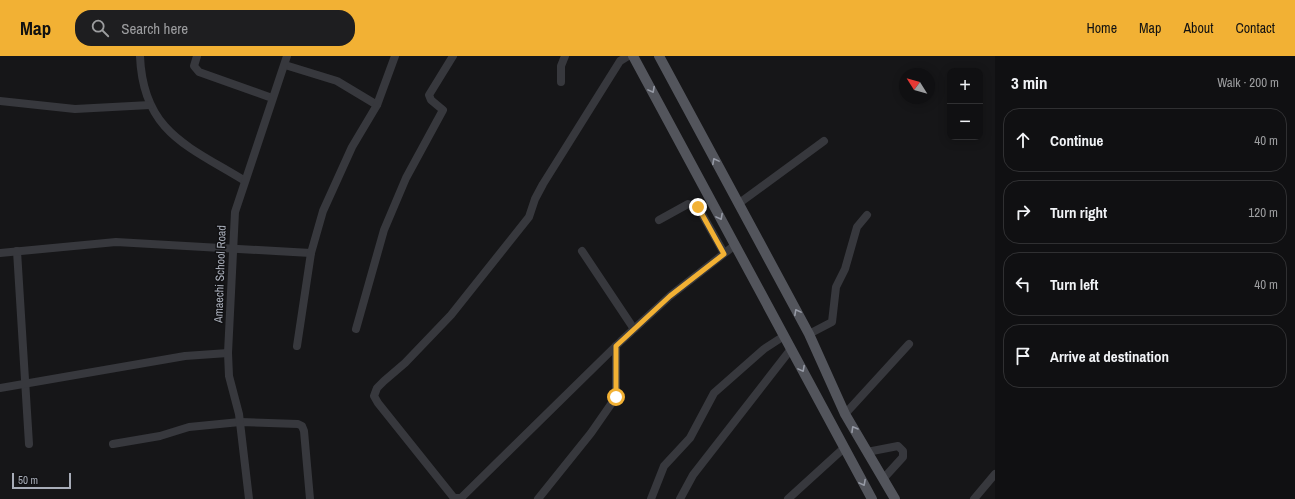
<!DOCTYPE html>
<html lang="en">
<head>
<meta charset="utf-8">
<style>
  :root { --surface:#101012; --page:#1e1e20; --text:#f1f3f6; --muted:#9c9d9f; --line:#303032; --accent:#f2b134 }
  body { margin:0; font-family:"Archivo Narrow",sans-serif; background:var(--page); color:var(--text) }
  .controls { position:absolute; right:12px; top:12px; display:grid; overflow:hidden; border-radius:8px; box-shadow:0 2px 10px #0003 }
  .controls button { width:36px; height:36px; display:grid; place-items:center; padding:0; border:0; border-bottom:1px solid var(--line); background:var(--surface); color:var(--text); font:20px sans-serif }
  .compass { position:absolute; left:899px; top:12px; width:36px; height:36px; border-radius:50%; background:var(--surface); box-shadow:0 2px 10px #0003; rotate:307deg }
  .scale { position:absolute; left:12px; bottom:10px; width:59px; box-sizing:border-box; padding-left:4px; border:2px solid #a8adb8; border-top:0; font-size:11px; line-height:14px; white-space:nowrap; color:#a8adb8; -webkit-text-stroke:3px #111113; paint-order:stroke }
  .stop { position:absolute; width:12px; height:12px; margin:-9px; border:3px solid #f2b134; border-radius:50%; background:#fff }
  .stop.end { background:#f2b134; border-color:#fff; box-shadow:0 1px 4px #0008 }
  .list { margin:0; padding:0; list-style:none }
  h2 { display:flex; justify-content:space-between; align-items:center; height:52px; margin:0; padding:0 16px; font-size:17px }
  h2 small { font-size:13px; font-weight:400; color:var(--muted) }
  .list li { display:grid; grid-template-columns:26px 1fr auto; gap:12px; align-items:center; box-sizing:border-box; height:64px; margin:0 8px 8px; padding:0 8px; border:1px solid var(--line); border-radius:16px }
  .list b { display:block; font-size:15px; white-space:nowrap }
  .list em { font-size:13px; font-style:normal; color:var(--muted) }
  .icon { flex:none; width:22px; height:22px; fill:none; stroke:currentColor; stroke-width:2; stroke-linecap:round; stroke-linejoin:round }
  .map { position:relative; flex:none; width:995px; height:443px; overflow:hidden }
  header { display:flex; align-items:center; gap:24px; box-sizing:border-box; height:56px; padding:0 20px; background:var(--accent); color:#111 }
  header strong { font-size:19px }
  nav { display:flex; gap:22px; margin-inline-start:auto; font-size:14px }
  .search { width:280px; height:36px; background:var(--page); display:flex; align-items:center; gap:10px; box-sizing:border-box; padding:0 14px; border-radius:16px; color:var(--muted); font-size:15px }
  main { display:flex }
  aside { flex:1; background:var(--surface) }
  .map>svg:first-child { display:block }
</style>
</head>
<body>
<header>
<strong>Map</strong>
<div class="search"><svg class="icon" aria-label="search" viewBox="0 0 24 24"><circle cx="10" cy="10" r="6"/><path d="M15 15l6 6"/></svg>Search here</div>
<nav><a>Home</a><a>Map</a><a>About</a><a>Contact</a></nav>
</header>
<main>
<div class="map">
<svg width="995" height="443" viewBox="0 0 995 443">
  <rect width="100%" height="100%" fill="#161618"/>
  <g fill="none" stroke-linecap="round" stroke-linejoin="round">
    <g stroke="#37383d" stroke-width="8">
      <path d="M 140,0 C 143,76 188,90 245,125"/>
      <polyline points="197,0 194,10 199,16 272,42"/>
      <polyline points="628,0 620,5 543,128 535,143 529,161 451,259 405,307 384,325 377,332 374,340 378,347 454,442 461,442 621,285 670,240 735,189"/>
      <polyline points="285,9 337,25 377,49"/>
      <polyline points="561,26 561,10 565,0"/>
      <polyline points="0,45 75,53 150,49"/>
      <polyline points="738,148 824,85"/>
      <polyline points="659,164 688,148 698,151 724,197"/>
      <polyline points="17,195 29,388"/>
      <polyline points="582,195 634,273"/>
      <polyline points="0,197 116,186 311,197"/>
      <polyline points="356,273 384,174 406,122 443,54 431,44 429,39 453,0"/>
      <polyline points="809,278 832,266 836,231 845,213 857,171 867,159"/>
      <polyline points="297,290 311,197 323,155 352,91 377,49 395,0"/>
      <polyline points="0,332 185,300 228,297"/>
      <polyline points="845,358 909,288"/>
      <polyline points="113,388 160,380 189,371 240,366 298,368 302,370 304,375 310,443"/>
      <polyline points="867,396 898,390 903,395 903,401 883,423"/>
      <polyline points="249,443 239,358 229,320 228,297 235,156 287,0"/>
      <polyline points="538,443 591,377 616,341 616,290"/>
      <polyline points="651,443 664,410 690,382 714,337 764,293 784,280"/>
      <polyline points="680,443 693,419 791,293"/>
      <polyline points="788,443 844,392"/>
      <polyline points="974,443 995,418"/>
    </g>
    <g stroke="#53555c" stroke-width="10">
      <polyline points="633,0 872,443"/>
      <polyline points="659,0 809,278 845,358 895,443"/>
    </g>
  </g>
  <defs><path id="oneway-chevron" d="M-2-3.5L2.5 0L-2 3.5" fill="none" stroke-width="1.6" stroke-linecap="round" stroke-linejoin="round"/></defs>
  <g stroke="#979ba6">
    <use href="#oneway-chevron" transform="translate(652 34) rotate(62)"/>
    <use href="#oneway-chevron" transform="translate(715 105) rotate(-118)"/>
    <use href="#oneway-chevron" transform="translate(720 161) rotate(62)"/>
    <use href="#oneway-chevron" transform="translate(797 256) rotate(-118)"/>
    <use href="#oneway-chevron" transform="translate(802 313) rotate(62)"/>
    <use href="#oneway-chevron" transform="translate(854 373) rotate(-120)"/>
    <use href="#oneway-chevron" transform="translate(863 427) rotate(62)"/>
  </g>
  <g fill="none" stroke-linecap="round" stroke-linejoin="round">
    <polyline stroke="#f2b134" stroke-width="5" points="616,341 616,290 670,240 724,198 698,151"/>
  </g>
  <g text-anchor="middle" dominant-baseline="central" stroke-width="3" stroke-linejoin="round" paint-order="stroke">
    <g font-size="12" fill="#a8adb8" stroke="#111113">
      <text transform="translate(220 218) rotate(-88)">Amaechi School Road</text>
    </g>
  </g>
</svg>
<div class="controls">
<button>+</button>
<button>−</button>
</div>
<svg class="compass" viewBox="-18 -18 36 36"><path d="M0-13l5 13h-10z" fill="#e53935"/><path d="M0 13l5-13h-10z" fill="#9c9d9f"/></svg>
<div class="scale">50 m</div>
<div class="stop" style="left:616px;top:341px"></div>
<div class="stop end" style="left:698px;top:151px"></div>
</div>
<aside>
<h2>3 min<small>Walk · 200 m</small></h2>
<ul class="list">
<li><svg class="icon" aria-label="ahead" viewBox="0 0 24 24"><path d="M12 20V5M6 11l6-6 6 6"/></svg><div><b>Continue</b></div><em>40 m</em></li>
<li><svg class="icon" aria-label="right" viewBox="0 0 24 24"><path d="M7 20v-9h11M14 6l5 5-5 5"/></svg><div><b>Turn right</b></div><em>120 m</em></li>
<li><svg class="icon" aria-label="left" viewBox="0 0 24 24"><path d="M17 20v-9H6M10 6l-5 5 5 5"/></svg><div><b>Turn left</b></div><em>40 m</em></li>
<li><svg class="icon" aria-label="arrive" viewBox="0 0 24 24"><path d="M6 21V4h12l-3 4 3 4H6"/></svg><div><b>Arrive at destination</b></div></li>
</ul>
</aside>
</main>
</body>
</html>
